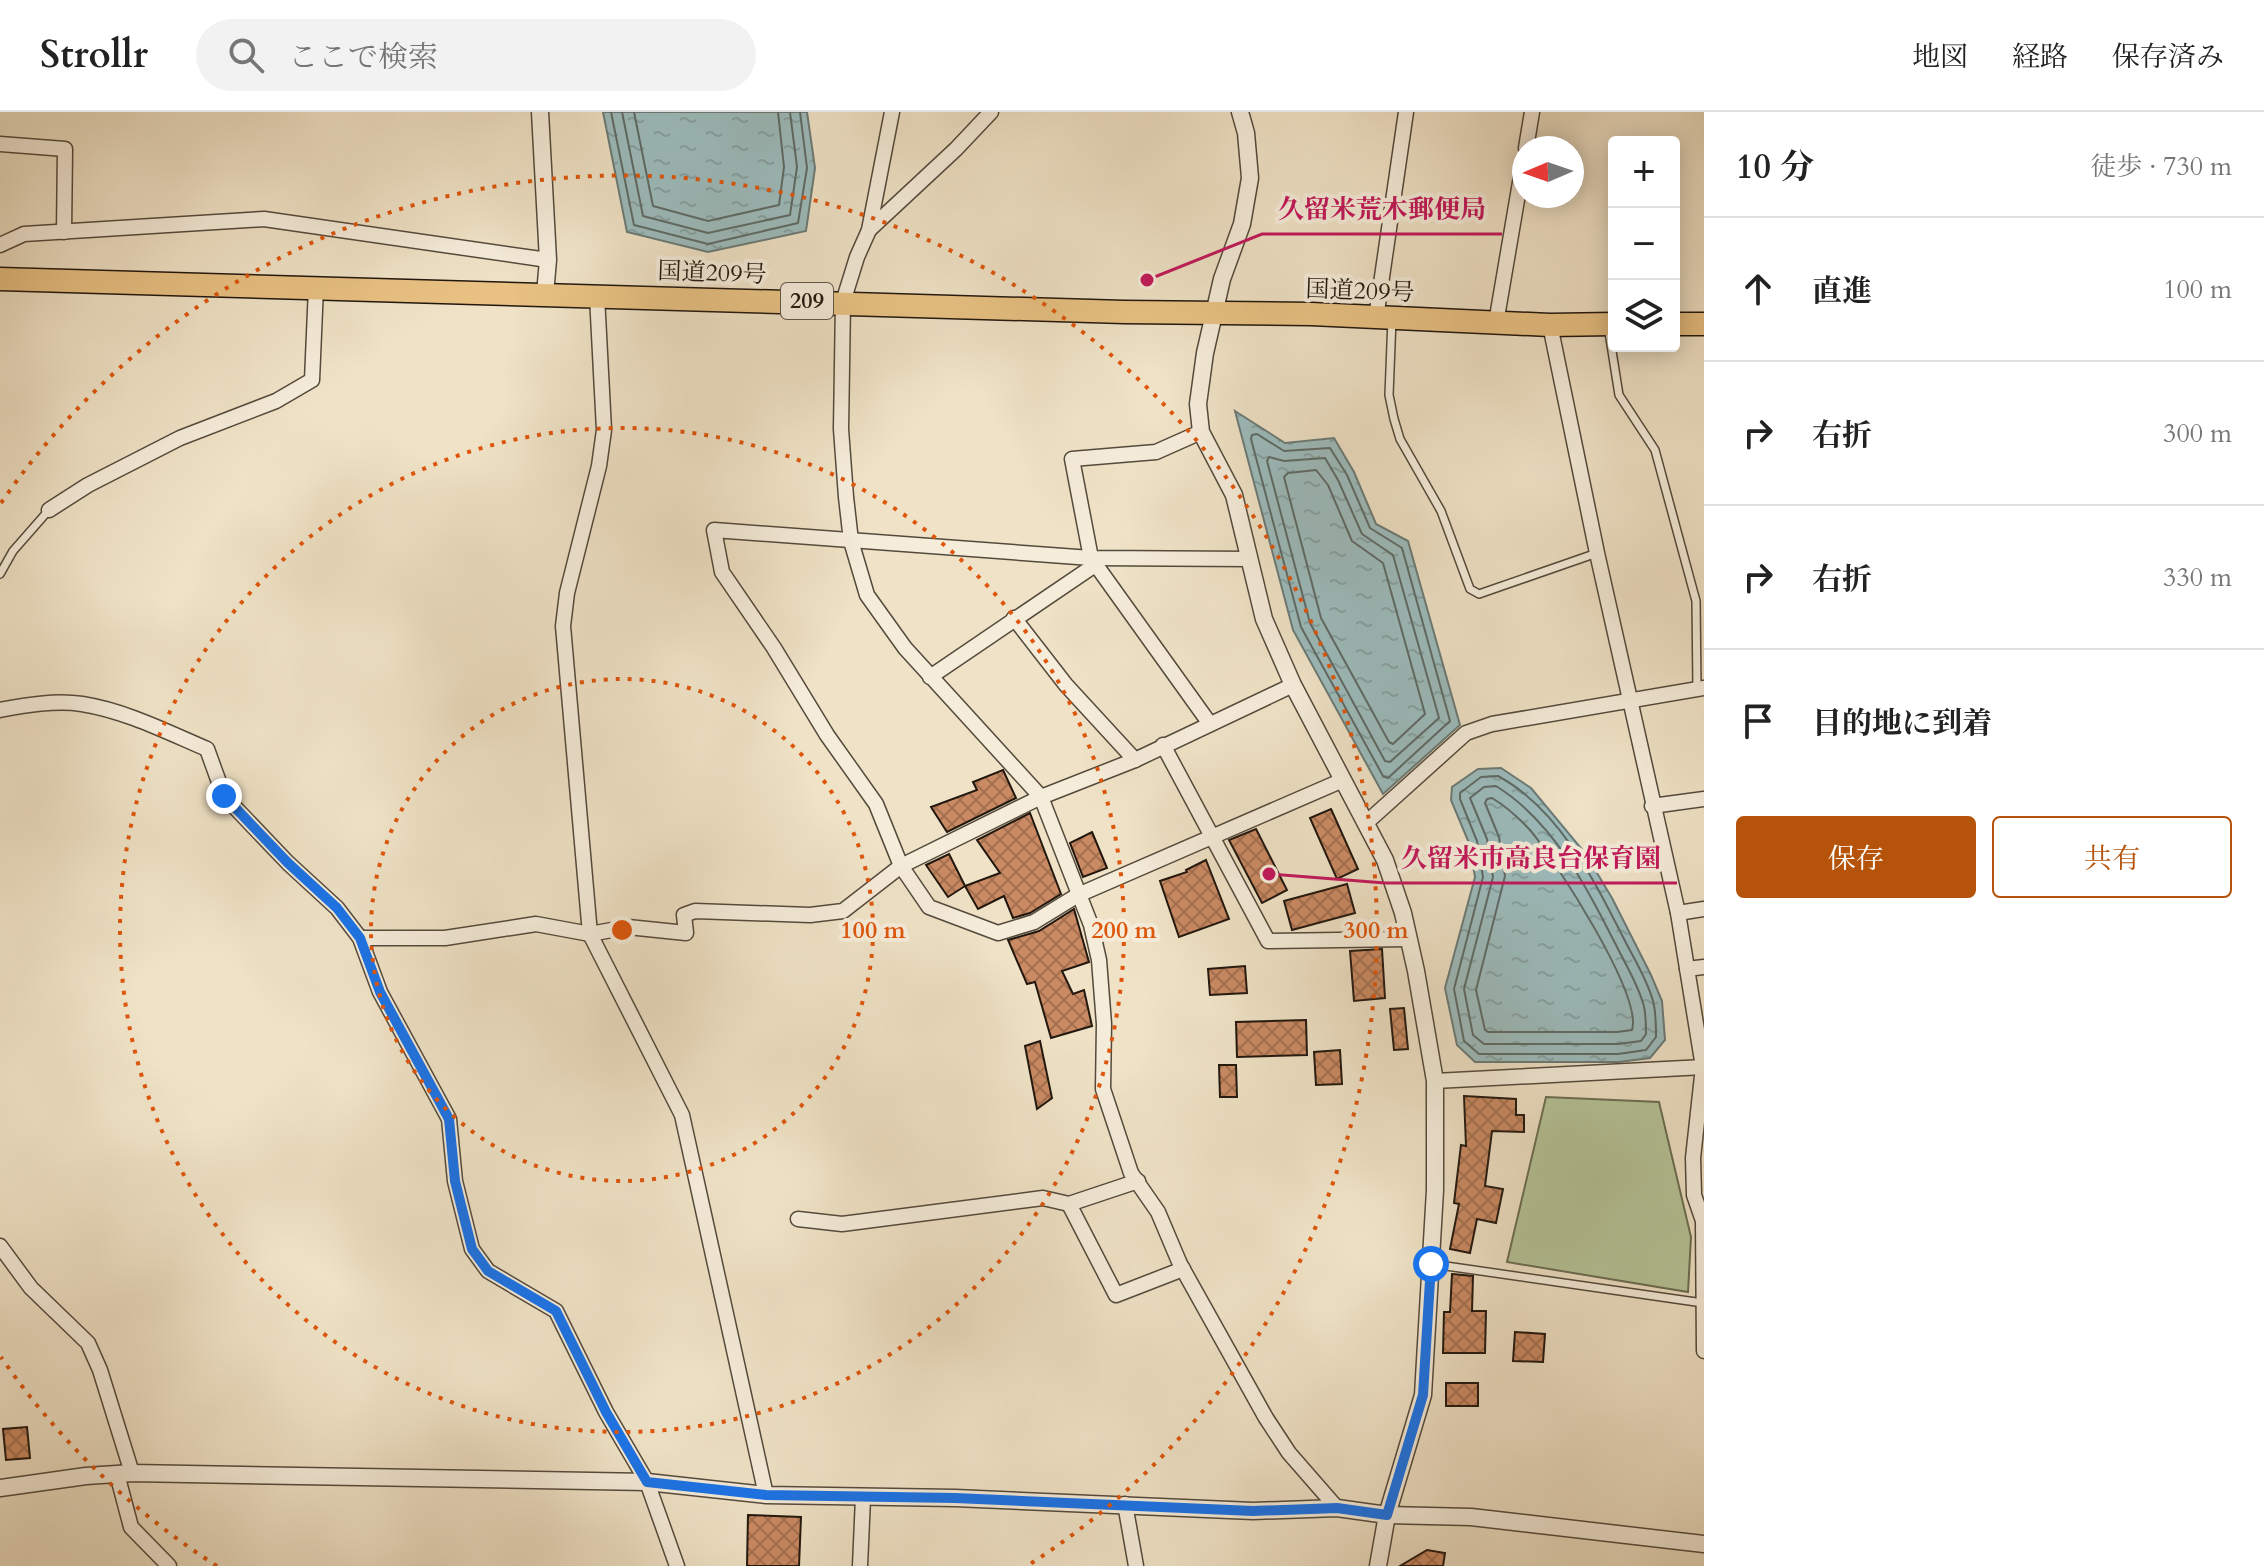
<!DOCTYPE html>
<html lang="ja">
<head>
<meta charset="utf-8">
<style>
  :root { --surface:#fff; --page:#f2f2f2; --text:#222; --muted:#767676; --line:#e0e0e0; --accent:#b45309 }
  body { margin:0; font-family:Cardo,"Noto Serif JP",serif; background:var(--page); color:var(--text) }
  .controls { position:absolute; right:24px; top:24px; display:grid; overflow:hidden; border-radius:8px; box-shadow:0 4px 20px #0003 }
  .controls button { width:72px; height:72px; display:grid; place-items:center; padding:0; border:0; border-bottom:2px solid var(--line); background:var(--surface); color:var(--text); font:40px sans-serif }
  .compass { position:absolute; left:1512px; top:24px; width:72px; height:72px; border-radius:50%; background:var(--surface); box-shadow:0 4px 20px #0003; rotate:268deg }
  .stop { position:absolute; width:24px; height:24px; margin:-18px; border:6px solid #1a73e8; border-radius:50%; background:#fff }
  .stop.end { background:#1a73e8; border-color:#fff; box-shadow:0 2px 8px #0008 }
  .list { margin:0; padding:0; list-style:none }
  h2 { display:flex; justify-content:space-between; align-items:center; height:104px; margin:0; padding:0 32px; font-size:34px }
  h2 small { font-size:26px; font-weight:400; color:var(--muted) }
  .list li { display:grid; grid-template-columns:52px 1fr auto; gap:24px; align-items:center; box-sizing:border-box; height:144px; padding:0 32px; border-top:2px solid var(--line) }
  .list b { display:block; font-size:30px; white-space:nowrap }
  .list em { font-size:26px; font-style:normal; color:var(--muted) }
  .actions { display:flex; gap:16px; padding:24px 32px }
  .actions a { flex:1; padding:18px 0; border:2px solid var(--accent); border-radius:8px; text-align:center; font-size:28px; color:var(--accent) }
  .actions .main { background:var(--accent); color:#fff }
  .icon { flex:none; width:44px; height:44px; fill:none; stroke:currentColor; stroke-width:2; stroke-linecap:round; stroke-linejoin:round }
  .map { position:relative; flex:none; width:1704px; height:1454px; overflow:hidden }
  header { display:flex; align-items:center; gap:48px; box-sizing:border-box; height:112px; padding:0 40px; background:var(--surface); border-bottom:2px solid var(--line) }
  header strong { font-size:38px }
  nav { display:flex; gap:44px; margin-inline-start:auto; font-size:28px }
  .search { width:560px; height:72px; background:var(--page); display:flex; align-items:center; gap:20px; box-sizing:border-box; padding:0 28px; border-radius:44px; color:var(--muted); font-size:30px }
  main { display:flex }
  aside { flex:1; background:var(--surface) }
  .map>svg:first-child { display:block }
</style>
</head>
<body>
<header>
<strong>Strollr</strong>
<div class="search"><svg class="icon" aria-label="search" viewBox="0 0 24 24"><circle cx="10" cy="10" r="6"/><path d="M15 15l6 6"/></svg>ここで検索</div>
<nav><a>地図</a><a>経路</a><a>保存済み</a></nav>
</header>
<main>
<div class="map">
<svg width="1704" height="1454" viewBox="0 0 1704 1454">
  <defs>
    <pattern id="water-ripples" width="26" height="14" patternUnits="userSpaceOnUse" patternTransform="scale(2)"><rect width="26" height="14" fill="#9cbcbd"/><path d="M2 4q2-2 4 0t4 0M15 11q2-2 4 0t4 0" fill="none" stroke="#86a1a1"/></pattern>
    <pattern id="building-cross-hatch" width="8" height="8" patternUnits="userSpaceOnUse" patternTransform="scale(2)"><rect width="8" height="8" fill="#ca8a63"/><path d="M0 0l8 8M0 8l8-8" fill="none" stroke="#a47050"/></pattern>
  </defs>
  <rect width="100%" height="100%" fill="#efe2c6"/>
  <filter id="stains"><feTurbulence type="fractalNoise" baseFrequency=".0025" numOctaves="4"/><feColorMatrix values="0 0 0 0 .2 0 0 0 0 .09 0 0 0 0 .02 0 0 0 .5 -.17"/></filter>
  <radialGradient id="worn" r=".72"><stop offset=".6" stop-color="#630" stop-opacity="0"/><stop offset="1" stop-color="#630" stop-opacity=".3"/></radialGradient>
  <polygon fill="#b5c498" stroke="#6b6e53" stroke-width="2" points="1546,985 1659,990 1691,1125 1688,1180 1507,1150"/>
  <g fill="url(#water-ripples)" stroke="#6b7a77" stroke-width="2">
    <polygon points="603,0 807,0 815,56 806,119 708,140 627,120"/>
    <polygon points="1235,299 1285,331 1334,326 1354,360 1376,412 1408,429 1460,613 1383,682 1293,518"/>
    <polygon points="1501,656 1531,676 1585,741 1612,786 1651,863 1662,889 1665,928 1650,946 1619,950 1475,950 1457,933 1445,876 1475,765 1469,731 1451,688 1452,675 1478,657"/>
  </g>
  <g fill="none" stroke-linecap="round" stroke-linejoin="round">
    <g stroke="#5e6a66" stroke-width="2">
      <polyline points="611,0 634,113 708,132 798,111 807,56 800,0"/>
      <polyline points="622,0 643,104 708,121 790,103 797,55 790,0"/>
      <polyline points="634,0 653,94 708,109 779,93 784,55 778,0"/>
      <polygon points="1257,322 1284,339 1330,336 1347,363 1370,416 1402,436 1450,609 1388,666 1383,664 1301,515 1251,327 1252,323"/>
      <polygon points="1269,345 1284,349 1325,346 1338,368 1362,422 1393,443 1439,606 1390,650 1385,649 1310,511 1267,349"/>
      <polygon points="1316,358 1328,373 1352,429 1383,451 1425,602 1393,632 1389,630 1321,506 1284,365 1288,361"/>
      <path d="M 1498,664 C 1559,697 1594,768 1624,827 C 1634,847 1647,867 1653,889 C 1656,900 1656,914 1656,925 L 1646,938 L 1618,942 L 1479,942 L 1464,929 L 1454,877 L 1483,765 L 1477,729 L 1460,687 L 1460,681 L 1481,665 Z"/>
      <path d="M 1496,674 C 1554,710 1587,776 1617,835 C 1626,853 1637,871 1643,891 C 1646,900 1646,912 1646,922 L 1641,929 L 1618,932 L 1484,932 L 1473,923 L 1464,877 L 1493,765 L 1487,727 L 1470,686 L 1484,675 Z"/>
      <path d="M 1492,686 C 1507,695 1518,705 1530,718 C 1555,748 1643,883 1632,918 L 1617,920 L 1488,920 L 1485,918 L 1476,878 L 1505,764 L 1499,725 L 1485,691 L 1487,687 Z"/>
    </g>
  </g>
  <g fill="url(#building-cross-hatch)" stroke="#21170e" stroke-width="2">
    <polygon points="1003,658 1016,686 947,720 931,695 977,678 973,670"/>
    <polygon points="1331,697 1358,757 1337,767 1310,706"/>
    <polygon points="1030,701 1061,782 1030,801 1013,806 1004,784 978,797 965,774 1000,761 977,728"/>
    <polygon points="1256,717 1287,778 1262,791 1229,728"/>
    <polygon points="1092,720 1107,756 1083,765 1070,731"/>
    <polygon points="949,742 965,774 948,785 926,753"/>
    <polygon points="1206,748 1229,807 1179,825 1160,769 1187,760 1186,758"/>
    <polygon points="1347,772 1355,801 1292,818 1284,789"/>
    <polygon points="1074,797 1089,850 1062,859 1073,882 1084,878 1092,914 1051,926 1035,870 1027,872 1008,828 1039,819"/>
    <polygon points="1382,837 1385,886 1354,889 1350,839"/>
    <polygon points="1245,854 1247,881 1210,883 1208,857"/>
    <polygon points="1404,896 1408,937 1394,938 1390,897"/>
    <polygon points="1306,908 1307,943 1237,945 1236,910"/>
    <polygon points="1040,929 1052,986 1037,997 1025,934"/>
    <polygon points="1340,938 1342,972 1316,973 1314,940"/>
    <polygon points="1219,953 1236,953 1237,985 1220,985"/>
    <polygon points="1464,984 1516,987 1516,1003 1524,1003 1524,1020 1492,1019 1485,1074 1503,1077 1496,1111 1477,1107 1470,1141 1450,1137 1459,1092 1454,1091 1461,1033 1466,1034"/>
    <polygon points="1452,1162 1473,1164 1472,1199 1486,1199 1485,1241 1443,1241 1444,1200 1450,1200"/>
    <polygon points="1515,1220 1545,1222 1543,1250 1513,1249"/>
    <rect x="1446" y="1271" width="32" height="23"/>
    <polygon points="27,1315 30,1346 6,1348 3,1317"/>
    <polygon points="748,1403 801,1405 799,1454 747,1454"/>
    <polygon points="1427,1438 1445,1441 1443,1454 1400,1454"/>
  </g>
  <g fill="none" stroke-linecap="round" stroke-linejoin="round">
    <defs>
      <g id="service">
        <polyline points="1392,207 1389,283 1394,307 1400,327 1441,399 1470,477 1479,482 1597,441"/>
        <polyline points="1608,214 1619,283 1655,338 1696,489 1697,577"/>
        <polyline points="0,462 13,439 49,398"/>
        <polyline points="1432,1152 1703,1191"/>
      </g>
      <g id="minor">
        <polyline points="892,0 869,118 857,145 843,190 841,317 846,385 851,429 867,483 905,536 1041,685 1091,813 1099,848 1104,912 1103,977 1131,1061 1158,1100 1180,1152 1266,1306 1289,1341 1337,1396"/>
        <polyline points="0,32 65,37 64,120"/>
        <polyline points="1526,36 1532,0"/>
        <polyline points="869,118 956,37 991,0"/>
        <polyline points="0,133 24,122 264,107 548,148"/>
        <polyline points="597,184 604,318 599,354 567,481 563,514 590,822 682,1003 766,1383"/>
        <polyline points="1376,206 1406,0"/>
        <polyline points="1496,211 1524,47"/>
        <polyline points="1550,213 1597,441 1678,801 1703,955 1693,1046 1694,1083 1703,1109 1704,1239"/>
        <polyline points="1201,320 1156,340 1072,347 1091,446 1210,612"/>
        <polyline points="49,398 88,373 180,326 276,289 312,268 316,175"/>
        <polyline points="1250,447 1091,446 714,418 722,460 774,536 827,623 876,692 901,754 929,795 998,821 1034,810 1078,783 1343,668"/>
        <polyline points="1014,506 1066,573 1135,648"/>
        <polyline points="930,565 1095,453"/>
        <path d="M 0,598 C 26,593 56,588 82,592 C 126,599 167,620 207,637 L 224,684 L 288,751 L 337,796 L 360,826 L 380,880 L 449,1007 L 455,1069 L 472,1137 L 488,1159 L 556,1199 L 606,1300 L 647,1370 L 677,1454"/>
        <polyline points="1163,633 1268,829 1409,827"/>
        <polyline points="1652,694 1704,687"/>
        <polyline points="1366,711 1466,621 1492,612 1704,576"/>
        <polyline points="1678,801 1704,797"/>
        <polyline points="360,826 445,826 536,812 590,822 628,815 686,821 684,803 695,799 810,803 843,799 901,754 1041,685 1135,648 1293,573"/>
        <polyline points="1687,857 1704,855"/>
        <polyline points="1435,969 1704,955"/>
        <polyline points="1069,1092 1116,1183 1183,1157"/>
        <polyline points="798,1107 842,1112 1043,1086 1069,1092 1138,1069"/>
        <polyline points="0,1134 31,1176 88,1231 100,1258 132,1361"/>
        <polyline points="117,1362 131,1415 169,1454"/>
        <polyline points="1125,1392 1136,1454"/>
        <polyline points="860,1454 863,1386"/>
      </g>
      <g id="tertiary">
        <polyline points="540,0 548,148 545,182"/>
        <polyline points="1240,0 1246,21 1250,66 1242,112 1222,167 1205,241 1198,292 1201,320 1234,383 1264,507 1293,573 1385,748 1403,801 1416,859 1435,969 1435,1078 1423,1283 1387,1403 1378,1454"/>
        <polyline points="0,1376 86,1364 132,1361 647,1370 766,1383 955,1386 1253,1399 1337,1396 1387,1403 1471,1405 1704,1432"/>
      </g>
      <g id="trunk">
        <polyline points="0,167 1124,200 1311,202 1550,213 1614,212"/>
        <polyline points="1674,212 1704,212"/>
      </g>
    </defs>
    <use href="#service" stroke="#544a3c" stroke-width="10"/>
    <use href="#minor" stroke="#544a3c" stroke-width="17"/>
    <use href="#tertiary" stroke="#544a3c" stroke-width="19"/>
    <use href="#trunk" stroke="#21170e" stroke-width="25"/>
    <use href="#service" stroke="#f5ecda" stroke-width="7"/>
    <use href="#minor" stroke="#f5ecda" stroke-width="14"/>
    <use href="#tertiary" stroke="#f5ecda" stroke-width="16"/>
    <use href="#trunk" stroke="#e8c183" stroke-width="22"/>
  </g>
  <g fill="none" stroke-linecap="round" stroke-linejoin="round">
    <polyline stroke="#1a73e8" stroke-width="10" points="224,684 288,751 337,796 360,826 380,880 449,1007 455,1069 472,1137 488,1159 556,1199 606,1300 647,1370 766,1383 955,1386 1253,1399 1337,1396 1387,1403 1423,1283 1431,1152"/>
  </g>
  <g fill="none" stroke="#de560c" stroke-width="4" stroke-dasharray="4 8">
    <circle cx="622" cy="818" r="251"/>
    <circle cx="622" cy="818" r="502"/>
    <path d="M217 1454A754 754 0 0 1 1 1245M1 391A754 754 0 1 1 1027 1454"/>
  </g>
  <g text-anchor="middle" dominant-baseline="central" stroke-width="8" stroke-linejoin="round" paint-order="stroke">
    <rect fill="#f5ecda" stroke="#61574b" stroke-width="2" x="781" y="171" width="52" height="36" rx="6"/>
    <g font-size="22" font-weight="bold" fill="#21170e">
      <text x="807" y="189">209</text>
    </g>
    <g font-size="24" fill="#21170e" stroke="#f5ecda">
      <text transform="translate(712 161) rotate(2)">国道209号</text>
      <text transform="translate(1360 179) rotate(2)">国道209号</text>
    </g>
  </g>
  <circle cx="622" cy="818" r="12" fill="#de560c" stroke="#f5ecda" stroke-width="4"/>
  <g font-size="24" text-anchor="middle" font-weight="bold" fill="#de560c" stroke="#f5ecda" stroke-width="8" stroke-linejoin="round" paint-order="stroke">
    <text x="873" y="826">100 m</text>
    <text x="1124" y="826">200 m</text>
    <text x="1376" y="826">300 m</text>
  </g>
  <path fill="none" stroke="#c2185b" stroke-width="3" d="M1147 168L1262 122H1502M1269 762L1385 771H1677"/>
  <g fill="#c2185b" stroke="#f5ecda" stroke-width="3">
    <circle cx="1147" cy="168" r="8"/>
    <circle cx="1269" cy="762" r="8"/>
  </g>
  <g font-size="26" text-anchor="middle" font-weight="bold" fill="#c2185b" stroke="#f5ecda" stroke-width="8" stroke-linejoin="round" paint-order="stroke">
    <text x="1382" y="106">久留米荒木郵便局</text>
    <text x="1531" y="755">久留米市高良台保育園</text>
  </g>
  <rect width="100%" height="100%" filter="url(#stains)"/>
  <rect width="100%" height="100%" fill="url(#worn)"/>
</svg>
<div class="controls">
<button>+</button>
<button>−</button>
<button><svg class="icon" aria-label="layers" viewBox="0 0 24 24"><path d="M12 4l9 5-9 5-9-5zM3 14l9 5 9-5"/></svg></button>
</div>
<svg class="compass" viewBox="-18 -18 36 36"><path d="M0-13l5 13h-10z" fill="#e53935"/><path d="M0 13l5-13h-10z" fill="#767676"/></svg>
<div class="stop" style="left:1431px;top:1152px"></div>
<div class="stop end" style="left:224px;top:684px"></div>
</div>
<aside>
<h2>10 分<small>徒歩 · 730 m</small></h2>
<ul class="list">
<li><svg class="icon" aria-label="ahead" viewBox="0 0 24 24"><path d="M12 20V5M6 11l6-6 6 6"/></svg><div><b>直進</b></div><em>100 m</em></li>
<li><svg class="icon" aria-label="right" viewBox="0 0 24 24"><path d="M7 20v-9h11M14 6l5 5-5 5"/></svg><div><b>右折</b></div><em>300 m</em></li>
<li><svg class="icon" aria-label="right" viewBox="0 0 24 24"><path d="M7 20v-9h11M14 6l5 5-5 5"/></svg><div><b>右折</b></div><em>330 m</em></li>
<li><svg class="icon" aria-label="arrive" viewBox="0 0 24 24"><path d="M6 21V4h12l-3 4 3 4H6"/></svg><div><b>目的地に到着</b></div></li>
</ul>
<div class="actions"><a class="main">保存</a><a>共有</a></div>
</aside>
</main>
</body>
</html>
